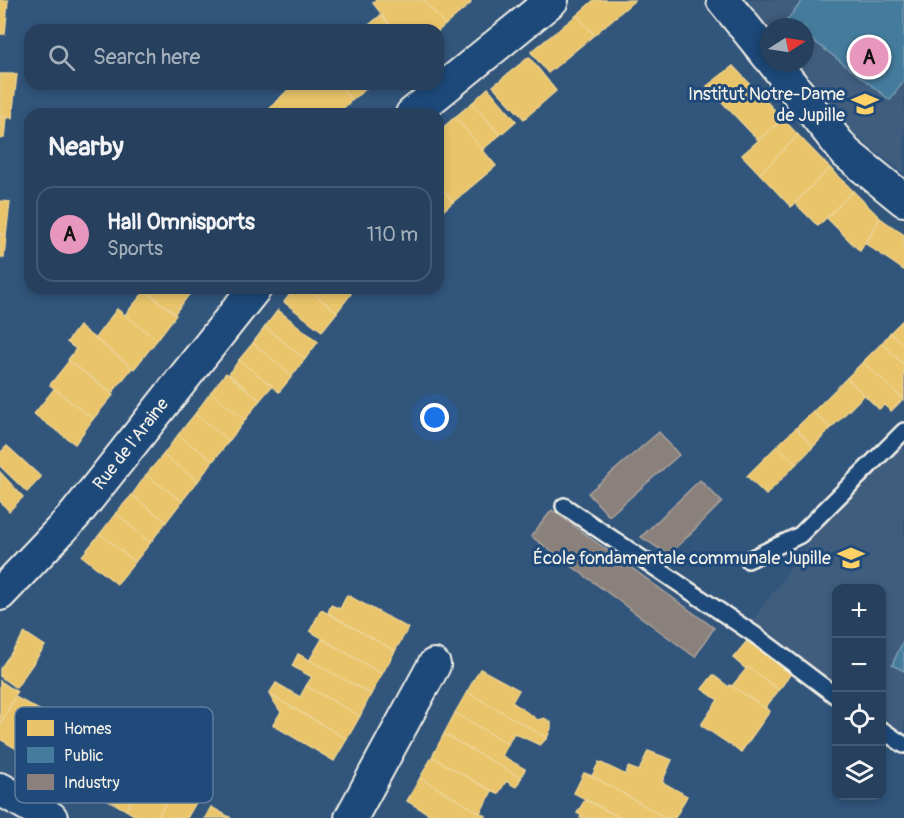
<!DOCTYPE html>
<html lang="en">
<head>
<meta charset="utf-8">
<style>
  :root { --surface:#26405d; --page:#324b66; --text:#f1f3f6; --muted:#a4afbc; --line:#425972; --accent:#e797bd }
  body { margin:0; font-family:Pangolin,sans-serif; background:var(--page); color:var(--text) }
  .controls { position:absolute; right:18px; bottom:18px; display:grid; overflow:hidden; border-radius:12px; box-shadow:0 3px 9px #0003 }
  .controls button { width:54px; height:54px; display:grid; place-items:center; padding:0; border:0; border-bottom:2px solid var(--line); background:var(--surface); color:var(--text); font:30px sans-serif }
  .compass { position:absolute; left:760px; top:18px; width:54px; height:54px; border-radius:50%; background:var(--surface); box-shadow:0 3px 9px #0003; rotate:78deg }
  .you { position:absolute; left:435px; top:418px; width:21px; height:21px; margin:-15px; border:4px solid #fff; border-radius:50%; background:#1a73e8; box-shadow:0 0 0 9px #1a73e833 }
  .badge { display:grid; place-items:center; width:39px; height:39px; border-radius:50%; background:var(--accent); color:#111; font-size:20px; font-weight:700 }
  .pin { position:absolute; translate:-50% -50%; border:3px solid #fff; box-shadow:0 2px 6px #0006 }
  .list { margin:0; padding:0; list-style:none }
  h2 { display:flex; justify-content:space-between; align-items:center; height:78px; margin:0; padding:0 24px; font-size:26px }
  h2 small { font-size:20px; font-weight:400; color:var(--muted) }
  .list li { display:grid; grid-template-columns:39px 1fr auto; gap:18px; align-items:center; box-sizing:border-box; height:96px; margin:0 12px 12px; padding:0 12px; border:2px solid var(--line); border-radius:18px }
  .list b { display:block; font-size:22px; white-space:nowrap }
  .list p { margin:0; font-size:20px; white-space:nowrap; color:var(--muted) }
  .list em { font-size:20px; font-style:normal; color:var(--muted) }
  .icon { flex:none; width:33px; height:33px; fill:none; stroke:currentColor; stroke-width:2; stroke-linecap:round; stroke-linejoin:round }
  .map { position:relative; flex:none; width:904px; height:818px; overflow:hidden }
  .search { position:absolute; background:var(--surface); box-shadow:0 3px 9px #0003; left:24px; top:24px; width:420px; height:66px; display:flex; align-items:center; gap:15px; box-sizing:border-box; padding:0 21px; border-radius:18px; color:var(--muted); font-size:22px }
  .panel { position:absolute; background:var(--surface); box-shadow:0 3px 9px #0003; left:24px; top:108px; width:420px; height:186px; border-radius:18px }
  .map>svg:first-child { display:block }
</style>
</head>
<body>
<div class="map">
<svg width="904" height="818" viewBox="0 0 904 818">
  <rect width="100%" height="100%" fill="#32557c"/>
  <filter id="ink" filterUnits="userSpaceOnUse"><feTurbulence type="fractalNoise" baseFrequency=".0167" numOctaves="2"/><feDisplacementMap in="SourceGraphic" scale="12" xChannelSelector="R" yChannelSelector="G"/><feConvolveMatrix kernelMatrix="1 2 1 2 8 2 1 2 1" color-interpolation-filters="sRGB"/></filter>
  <g filter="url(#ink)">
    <g fill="#3f5d7d">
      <polygon points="748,0 904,0 904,173 855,135 796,73 790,63 805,63 805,27 769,27 769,29"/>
      <polygon points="904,444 904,732 882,716 882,588 836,588 836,683 752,621 820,528"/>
    </g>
    <g fill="#e9c46a" stroke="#ecd290" stroke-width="1.5">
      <polygon points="0,0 8,0 5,34 0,34"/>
      <polygon points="376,0 424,0 445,25 438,31 394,30 373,3"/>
      <polygon points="424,0 469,0 471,3 445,25"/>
      <polygon points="594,0 635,0 594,35 577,15"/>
      <polygon points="381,15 394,30 363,30"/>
      <polygon points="577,15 594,35 548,73 531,52"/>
      <polygon points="529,57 556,91 524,119 493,86"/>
      <polygon points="733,66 783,119 758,140 707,86"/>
      <polygon points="0,74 17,74 12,118 0,117"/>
      <polygon points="294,84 338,84 352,100 337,114 273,112 270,108"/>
      <polygon points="338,84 372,84 352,100"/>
      <polygon points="488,88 516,121 500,135 472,103"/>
      <polygon points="472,103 500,135 482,150 455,117"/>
      <polygon points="0,117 6,118 4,138 0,139"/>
      <polygon points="455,117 496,166 453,202 438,184 438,132"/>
      <polygon points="783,119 798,135 760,174 742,155"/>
      <polygon points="798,135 830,168 791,207 760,174"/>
      <polygon points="830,168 853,191 818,226 795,203"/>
      <polygon points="438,184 453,202 438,215"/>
      <polygon points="853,191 880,218 860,251 827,218"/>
      <polygon points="0,201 10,202 6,235 0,234"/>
      <polygon points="880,218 904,235 904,270 866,244"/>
      <polygon points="0,234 6,235 4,258 0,257"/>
      <polygon points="141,288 194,288 175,313"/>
      <polygon points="295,288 307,288 337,312 322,331 284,302"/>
      <polygon points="307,288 343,288 351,294 337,312"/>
      <polygon points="145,291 176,315 157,340 125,315"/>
      <polygon points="117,309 157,340 134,369 95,338"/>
      <polygon points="278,310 318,342 305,359 265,327"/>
      <polygon points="904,319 904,344 890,333"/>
      <polygon points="79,326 132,368 112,393 68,360 76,349 67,342"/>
      <polygon points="265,327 305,359 292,376 253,343"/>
      <polygon points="890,333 904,344 904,365 882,343"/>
      <polygon points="253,343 292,376 279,392 239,360"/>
      <polygon points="882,343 904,365 904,400 863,362"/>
      <polygon points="239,360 272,386 260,400 229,374"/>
      <polygon points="69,361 113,395 93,419 50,385"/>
      <polygon points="863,362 903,399 891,411 884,405 879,409 847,378"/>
      <polygon points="226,373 260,400 245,420 211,392"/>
      <polygon points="847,378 864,395 831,428 813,412"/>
      <polygon points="54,389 93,419 75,444 34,414"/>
      <polygon points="211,392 245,420 229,441 195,414"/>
      <polygon points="813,412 831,428 813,447 796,428"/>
      <polygon points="195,414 229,441 213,461 178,435"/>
      <polygon points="796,428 813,447 796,464 777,446"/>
      <polygon points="178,435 213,461 198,481 163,455"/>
      <polygon points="7,446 41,477 27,492 0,466 0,453"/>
      <polygon points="777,446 796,464 766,495 747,476"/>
      <polygon points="163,455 198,481 182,501 146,475"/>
      <polygon points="0,472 23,497 9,511 0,501"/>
      <polygon points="146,475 182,501 166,522 132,495"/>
      <polygon points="132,495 166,522 150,543 116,513"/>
      <polygon points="116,513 150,543 135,562 100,534"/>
      <polygon points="100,534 135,562 117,584 82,556"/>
      <polygon points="347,595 408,628 395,651 328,613 331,605 340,609"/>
      <polygon points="321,610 395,651 382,674 310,631"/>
      <polygon points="25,633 45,646 16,688 0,676 0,669"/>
      <polygon points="322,639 382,674 371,694 309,661"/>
      <polygon points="748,640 792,672 779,690 748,667 746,669 733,658"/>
      <polygon points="298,654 371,694 360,716 306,686 312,677 292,666"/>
      <polygon points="748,667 779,690 765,708 732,686"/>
      <polygon points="480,669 519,690 512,702 538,720 544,718 551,722 551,728 547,738 467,692"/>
      <polygon points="713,675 729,687 730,685 770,711 741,752 701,725 718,700 702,689"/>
      <polygon points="0,681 17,692 0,725"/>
      <polygon points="276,683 300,697 306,686 360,716 347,739 269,694"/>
      <polygon points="467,692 547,738 540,745 514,733 508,744 455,713"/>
      <polygon points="269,694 347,739 334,761 273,725 281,712"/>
      <polygon points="15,697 41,711 17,749 0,739 0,725"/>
      <polygon points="455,713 508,744 502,756 525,769 521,778 444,734"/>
      <polygon points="444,734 521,778 516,787 506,781 498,794 432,757"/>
      <polygon points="648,751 672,760 662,782 687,796 675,818 666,818 592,776 599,762 626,775 628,767 639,771"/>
      <polygon points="121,756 148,771 126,810 96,793"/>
      <polygon points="432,757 492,791 480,813 420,778"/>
      <polygon points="148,771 175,787 157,818 139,818 126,810"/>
      <polygon points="584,773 592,776 666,818 621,818 574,793"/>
      <polygon points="420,778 480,813 486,816 484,818 436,818 407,801"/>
      <polygon points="175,787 198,799 187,818 157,818"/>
      <polygon points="585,800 621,818 580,818 582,816 577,813"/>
      <polygon points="211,807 231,818 205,818"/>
    </g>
    <g fill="#457b9d" stroke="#7a9eb4" stroke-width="1.5">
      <polygon points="803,0 904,0 904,80 890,100 805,34 805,27 796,27 787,20"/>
      <polygon points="904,639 904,671 892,665"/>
    </g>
    <g fill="#8a817c" stroke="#aaa39c" stroke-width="1.5">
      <polygon points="659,432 679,455 609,516 588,493"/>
      <polygon points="700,480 722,502 669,555 641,537"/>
      <polygon points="552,510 714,628 695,657 531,536"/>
    </g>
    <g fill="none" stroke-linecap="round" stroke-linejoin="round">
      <defs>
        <g id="service">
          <polyline points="564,506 755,635 836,696"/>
          <polyline points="748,560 800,535 904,431"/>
          <polyline points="882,730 904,745"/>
        </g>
        <g id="minor">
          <polyline points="723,0 769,57"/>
          <polyline points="774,63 846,153 904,200"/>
          <polyline points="412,114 552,0"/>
          <polyline points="0,594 75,515 255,288"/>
          <polyline points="0,789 51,818"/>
          <polyline points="351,818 434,665"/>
        </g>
      </defs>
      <use href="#service" stroke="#f4f1e8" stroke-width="20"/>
      <use href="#minor" stroke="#f4f1e8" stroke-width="36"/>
      <use href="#service" stroke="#1f4a7a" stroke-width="15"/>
      <use href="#minor" stroke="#1f4a7a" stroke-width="32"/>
    </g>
  </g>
  <defs>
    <symbol id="school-bare" viewBox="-9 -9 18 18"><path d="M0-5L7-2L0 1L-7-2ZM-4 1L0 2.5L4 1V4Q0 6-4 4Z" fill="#ffd166" stroke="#1f4a7a" stroke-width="2.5" paint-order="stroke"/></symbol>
  </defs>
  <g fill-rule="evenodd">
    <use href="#school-bare" x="846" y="85" width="38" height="38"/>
    <use href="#school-bare" x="832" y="539" width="38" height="38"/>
  </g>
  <g text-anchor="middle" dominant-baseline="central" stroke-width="6" stroke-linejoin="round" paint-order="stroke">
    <g font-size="18" fill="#f4f1e8" stroke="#1f4a7a" text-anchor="end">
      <text x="845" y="94">Institut Notre-Dame<tspan x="845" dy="21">de Jupille</tspan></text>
      <text x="831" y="558">École fondamentale communale Jupille</text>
    </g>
    <g font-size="18" fill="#f4f1e8" stroke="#1f4a7a">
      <text transform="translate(131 444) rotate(-52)">Rue de l'Araine</text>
    </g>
  </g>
  <rect x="15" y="707" width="198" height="96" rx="9" fill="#1f4a7a" stroke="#5f7c9b" stroke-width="1.5"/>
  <rect x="27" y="720" width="27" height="16" fill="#e9c46a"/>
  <rect x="27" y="747" width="27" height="16" fill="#457b9d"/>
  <rect x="27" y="774" width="27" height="16" fill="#8a817c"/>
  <g font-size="16" fill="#f4f1e8">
    <text x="64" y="734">Homes</text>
    <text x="64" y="761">Public</text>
    <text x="64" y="788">Industry</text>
  </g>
</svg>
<div class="controls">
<button>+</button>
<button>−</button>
<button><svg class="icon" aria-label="locate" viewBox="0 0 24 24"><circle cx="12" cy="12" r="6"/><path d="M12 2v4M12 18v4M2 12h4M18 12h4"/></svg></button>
<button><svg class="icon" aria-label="layers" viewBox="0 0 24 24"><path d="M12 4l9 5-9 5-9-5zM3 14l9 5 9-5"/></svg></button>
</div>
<svg class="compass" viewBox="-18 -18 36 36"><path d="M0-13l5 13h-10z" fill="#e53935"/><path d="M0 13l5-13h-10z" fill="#a4afbc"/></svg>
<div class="you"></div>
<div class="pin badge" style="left:869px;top:57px">A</div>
<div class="search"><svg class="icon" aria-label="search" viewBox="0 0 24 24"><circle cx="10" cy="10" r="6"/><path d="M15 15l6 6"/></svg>Search here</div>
<section class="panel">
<h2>Nearby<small></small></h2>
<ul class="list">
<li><span class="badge">A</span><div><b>Hall Omnisports</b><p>Sports</p></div><em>110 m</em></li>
</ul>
</section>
</div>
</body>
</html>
